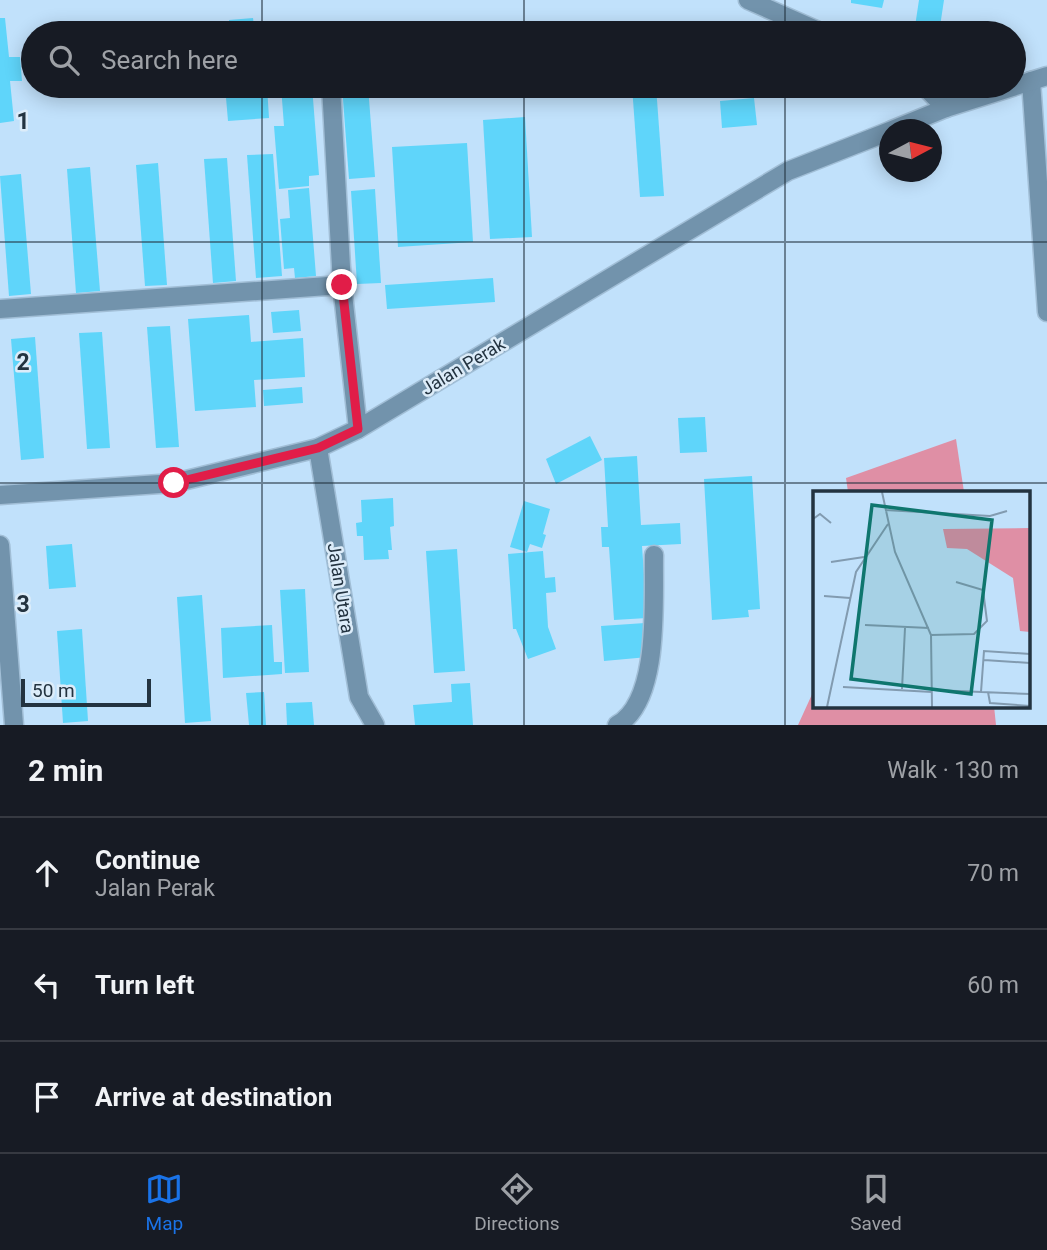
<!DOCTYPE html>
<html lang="en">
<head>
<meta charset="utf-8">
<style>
  :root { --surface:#171b24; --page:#20242c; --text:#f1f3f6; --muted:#9ea1a6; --line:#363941; --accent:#1a73e8 }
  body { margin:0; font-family:Roboto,sans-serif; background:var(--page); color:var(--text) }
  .compass { position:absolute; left:879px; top:119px; width:63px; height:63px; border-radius:50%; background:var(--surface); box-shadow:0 4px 18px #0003; rotate:83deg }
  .scale { position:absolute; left:21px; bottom:18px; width:130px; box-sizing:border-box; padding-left:7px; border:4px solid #233340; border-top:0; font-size:19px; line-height:24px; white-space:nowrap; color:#233340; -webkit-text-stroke:5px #dcecf9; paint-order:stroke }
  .stop { position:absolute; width:21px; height:21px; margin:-16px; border:5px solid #e11d48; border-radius:50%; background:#fff }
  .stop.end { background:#e11d48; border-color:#fff; box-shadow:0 2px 7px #0008 }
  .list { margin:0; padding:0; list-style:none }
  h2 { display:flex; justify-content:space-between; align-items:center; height:91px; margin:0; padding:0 28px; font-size:30px }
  h2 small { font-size:23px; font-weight:400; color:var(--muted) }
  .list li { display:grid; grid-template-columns:46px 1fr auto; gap:21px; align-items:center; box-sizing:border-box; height:112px; padding:0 28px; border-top:2px solid var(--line) }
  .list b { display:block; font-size:26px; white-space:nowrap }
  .list p { margin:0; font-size:23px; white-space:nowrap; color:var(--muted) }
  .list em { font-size:23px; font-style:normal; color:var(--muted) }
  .icon { flex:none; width:38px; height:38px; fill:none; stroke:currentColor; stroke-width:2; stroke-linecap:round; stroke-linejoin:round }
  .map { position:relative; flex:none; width:1047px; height:725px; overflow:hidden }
  .search { position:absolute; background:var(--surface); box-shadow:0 4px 18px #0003; left:21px; right:21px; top:21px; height:77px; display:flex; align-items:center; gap:18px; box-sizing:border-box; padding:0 24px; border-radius:38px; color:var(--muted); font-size:26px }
  .sheet { height:427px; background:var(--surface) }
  nav { display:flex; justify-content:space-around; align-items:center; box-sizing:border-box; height:98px; border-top:2px solid var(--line); background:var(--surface); font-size:19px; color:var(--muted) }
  nav a { display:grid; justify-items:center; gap:4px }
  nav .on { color:var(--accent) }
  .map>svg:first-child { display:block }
</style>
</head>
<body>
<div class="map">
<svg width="1047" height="725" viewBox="0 0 1047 725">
  <rect width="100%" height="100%" fill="#c1e1fb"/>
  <g fill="#df8fa5">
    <polygon points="956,439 964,492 848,492 846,478"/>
    <polygon points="814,690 814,706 994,706 996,725 798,725"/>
  </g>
  <g fill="#5fd5fa">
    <polygon points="851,0 884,0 882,8 851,3"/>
    <polygon points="919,0 944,0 939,33 914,33"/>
    <polygon points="0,18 5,18 9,57 20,57 22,81 10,81 14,121 0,123"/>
    <polygon points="253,18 255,33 230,33 229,20"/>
    <polygon points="225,86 267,86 269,118 228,121"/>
    <polygon points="281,86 312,86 319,175 309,176 309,186 279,189 274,126 284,126"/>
    <polygon points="342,86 368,86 375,177 349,179"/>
    <polygon points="632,86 656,86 664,196 640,197"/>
    <polygon points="754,98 757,125 722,128 720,101"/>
    <polygon points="525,117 532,237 490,239 483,120"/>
    <polygon points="467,143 473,242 398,247 392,147"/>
    <polygon points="273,154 282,276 256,278 247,155"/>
    <polygon points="227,158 236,281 213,283 204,159"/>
    <polygon points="158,163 167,285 145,286 136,165"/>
    <polygon points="90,167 100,291 76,293 67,169"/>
    <polygon points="21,174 31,294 9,296 0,176"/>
    <polygon points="309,188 316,276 295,278 294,268 284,269 280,219 290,218 288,190"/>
    <polygon points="375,189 381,283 357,284 351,191"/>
    <polygon points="493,278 495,302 387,309 385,285"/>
    <polygon points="299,310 301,331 273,333 271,312"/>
    <polygon points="249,315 251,342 303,338 305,377 254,380 256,407 195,411 188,319"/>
    <polygon points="170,326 179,447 156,448 147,327"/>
    <polygon points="102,332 110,448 87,449 79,333"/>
    <polygon points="35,337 44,458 21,460 11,339"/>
    <polygon points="302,387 303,403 264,406 263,390"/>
    <polygon points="705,417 707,452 680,453 678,418"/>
    <polygon points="590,436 602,460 556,484 546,459"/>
    <polygon points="637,456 641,525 680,523 681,544 642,546 647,618 614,620 609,547 602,547 601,527 608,527 604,458"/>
    <polygon points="752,476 760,609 748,610 749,617 712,620 704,479"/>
    <polygon points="393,498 394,526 390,527 392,550 388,550 389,559 364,560 363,536 357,536 356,523 362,522 361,500"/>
    <polygon points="524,501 550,509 543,534 546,535 542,548 530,544 527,552 510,547"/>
    <polygon points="72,544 76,587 49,589 46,546"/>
    <polygon points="457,549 465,671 434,673 426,551"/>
    <polygon points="543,551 545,578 555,577 556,592 546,593 548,627 556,649 528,659 516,629 513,629 508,554"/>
    <polygon points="305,589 309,672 285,673 280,590"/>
    <polygon points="202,595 211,721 185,723 177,597"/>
    <polygon points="645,623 648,657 604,661 601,626"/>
    <polygon points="272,625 274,662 282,662 282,674 223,678 221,628"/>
    <polygon points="82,629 88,721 63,723 57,631"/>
    <polygon points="470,683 473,725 415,725 413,705 452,702 451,684"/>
    <polygon points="264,692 266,725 249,725 246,693"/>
    <polygon points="312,702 314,725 287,725 286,703"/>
  </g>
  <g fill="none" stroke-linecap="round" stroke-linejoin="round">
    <defs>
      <g id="minor">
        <polyline points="748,0 823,33"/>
        <polyline points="1031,81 1047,312"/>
        <polyline points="331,86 342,285 358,429"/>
        <polyline points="924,86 946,108"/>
        <polyline points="892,130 946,108 1047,76"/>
        <polyline points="0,309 342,285"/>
        <polyline points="318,448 359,697 375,725"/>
        <polyline points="0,495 174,483 318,448 358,429 788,171 890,131"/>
        <polyline points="0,545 14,725"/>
        <path d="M 617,725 C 661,701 653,598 654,555"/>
      </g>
    </defs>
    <use href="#minor" stroke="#a1bed6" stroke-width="21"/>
    <use href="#minor" stroke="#7293ac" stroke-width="18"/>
  </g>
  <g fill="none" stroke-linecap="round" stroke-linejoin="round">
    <polyline stroke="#e11d48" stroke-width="9" points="174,483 318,448 358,429 342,285"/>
  </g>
  <path fill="none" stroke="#233340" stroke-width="2" stroke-opacity="0.55" d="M 262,0 L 262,33M 524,0 L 524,33M 785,0 L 785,33M 262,86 L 262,725M 524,86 L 524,725M 785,86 L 785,725M 0,242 L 1047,242M 0,483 L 1047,483"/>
  <g text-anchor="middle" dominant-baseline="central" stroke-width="5" stroke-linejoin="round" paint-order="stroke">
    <g font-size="18" fill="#233340" stroke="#dcecf9">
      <text transform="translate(463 366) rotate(-31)">Jalan Perak</text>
      <text transform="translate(341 588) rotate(81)">Jalan Utara</text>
    </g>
  </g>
  <g transform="translate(813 491)">
    <rect width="217" height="217" fill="#c1e1fb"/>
    <path d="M 217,37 L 217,141 L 207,140 L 200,87 L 154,58 L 134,57 L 130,38 Z" fill="#df8fa5"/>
    <path fill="none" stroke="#829bb0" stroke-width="2" d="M 69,1 L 82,61 L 118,144 L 119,216M 72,19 L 177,25 L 194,20M 0,28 L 7,23 L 18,32M 18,71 L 51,66M 11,105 L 37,107M 52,134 L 116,137M 118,144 L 161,143 L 174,130 L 170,99 L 143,91M 171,169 L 217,172M 30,196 L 119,201M 89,198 L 92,137M 120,199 L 217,203M 168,201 L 171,160 L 217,163M 175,201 L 177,212 L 217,215M 14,216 L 43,81 L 75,33"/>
    <path fill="#0f766e" fill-opacity="0.15" stroke="#0f766e" stroke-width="3.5" d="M 59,14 L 179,29 L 158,203 L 38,188 Z"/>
    <rect width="217" height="217" fill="none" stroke="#233340" stroke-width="3.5"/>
  </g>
  <g font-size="23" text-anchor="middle" font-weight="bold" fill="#233340" stroke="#dcecf9" stroke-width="5" stroke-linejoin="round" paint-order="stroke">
    <text x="23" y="129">1</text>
    <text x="23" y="370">2</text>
    <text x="23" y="612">3</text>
  </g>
</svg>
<svg class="compass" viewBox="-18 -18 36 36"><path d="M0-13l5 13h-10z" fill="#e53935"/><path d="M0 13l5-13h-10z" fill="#9ea1a6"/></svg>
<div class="scale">50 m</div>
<div class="stop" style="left:174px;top:483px"></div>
<div class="stop end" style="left:342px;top:285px"></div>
<div class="search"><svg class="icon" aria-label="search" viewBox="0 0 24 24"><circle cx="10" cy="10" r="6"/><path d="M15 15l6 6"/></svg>Search here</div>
</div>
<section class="sheet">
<h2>2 min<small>Walk · 130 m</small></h2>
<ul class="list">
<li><svg class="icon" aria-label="ahead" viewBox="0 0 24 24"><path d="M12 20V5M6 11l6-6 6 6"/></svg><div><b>Continue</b><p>Jalan Perak</p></div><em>70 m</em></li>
<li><svg class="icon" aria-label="left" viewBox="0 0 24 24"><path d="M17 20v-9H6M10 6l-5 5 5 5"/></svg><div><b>Turn left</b></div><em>60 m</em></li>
<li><svg class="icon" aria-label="arrive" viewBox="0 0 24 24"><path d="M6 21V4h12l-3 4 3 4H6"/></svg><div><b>Arrive at destination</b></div></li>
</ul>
</section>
<nav>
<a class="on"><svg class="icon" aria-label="map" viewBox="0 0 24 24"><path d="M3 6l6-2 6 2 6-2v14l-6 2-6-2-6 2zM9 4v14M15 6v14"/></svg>Map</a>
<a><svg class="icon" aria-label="directions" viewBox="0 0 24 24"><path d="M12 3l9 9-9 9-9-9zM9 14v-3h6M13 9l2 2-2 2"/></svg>Directions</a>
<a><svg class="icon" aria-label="saved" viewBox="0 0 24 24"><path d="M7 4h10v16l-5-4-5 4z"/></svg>Saved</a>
</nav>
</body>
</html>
